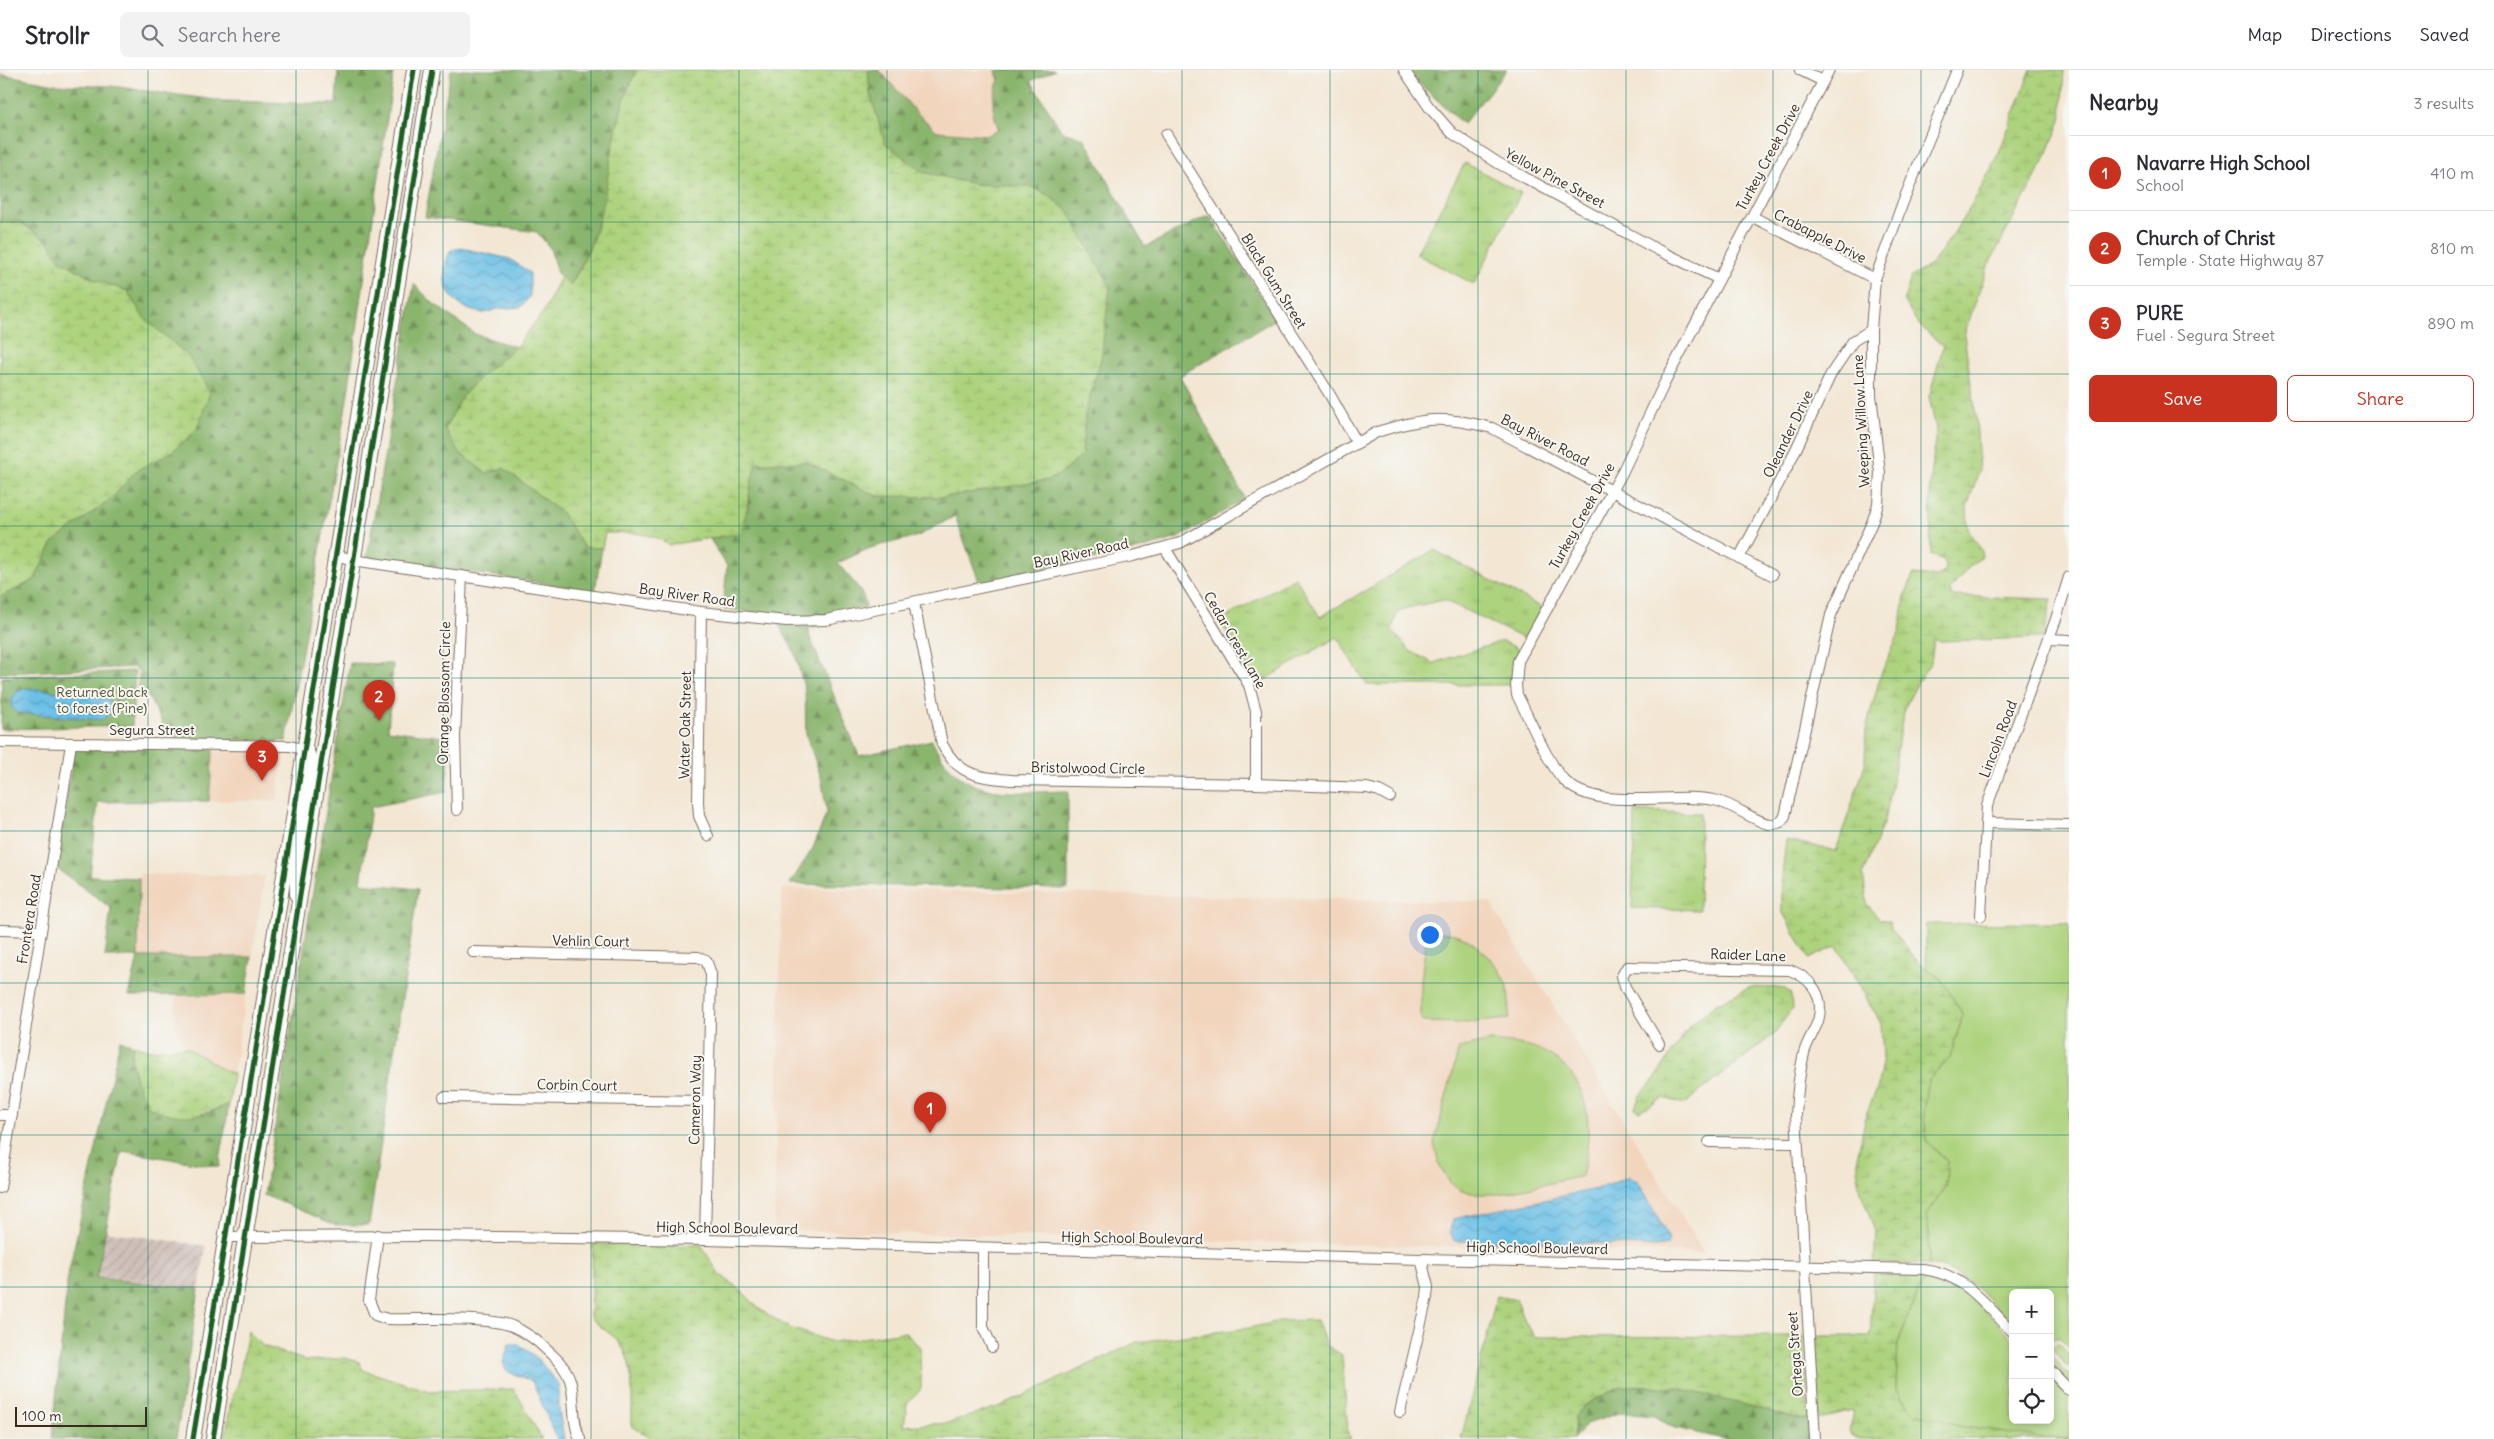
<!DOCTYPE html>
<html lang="en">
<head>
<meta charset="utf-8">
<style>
  :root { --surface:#fff; --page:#f2f2f3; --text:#2b2b33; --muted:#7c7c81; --line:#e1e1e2; --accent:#c8321e }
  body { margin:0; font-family:Delius,sans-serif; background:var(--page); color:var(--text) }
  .controls { position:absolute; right:15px; bottom:15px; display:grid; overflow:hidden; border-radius:8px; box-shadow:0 2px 8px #0003 }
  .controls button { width:45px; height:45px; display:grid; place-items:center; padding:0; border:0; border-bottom:1px solid var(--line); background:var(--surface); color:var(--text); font:25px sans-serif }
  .scale { position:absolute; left:15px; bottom:12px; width:132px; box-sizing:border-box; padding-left:5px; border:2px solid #3b2a1e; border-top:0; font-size:14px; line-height:18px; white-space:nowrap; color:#3b2a1e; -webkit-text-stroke:4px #f6f6f2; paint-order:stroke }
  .you { position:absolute; left:1429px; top:864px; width:18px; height:18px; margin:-12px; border:4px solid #fff; border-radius:50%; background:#1a73e8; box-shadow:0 0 0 8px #1a73e833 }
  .badge { display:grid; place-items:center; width:32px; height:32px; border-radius:50%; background:var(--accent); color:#fff; font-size:16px; font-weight:700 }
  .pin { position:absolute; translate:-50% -41px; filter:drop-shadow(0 1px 2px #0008) }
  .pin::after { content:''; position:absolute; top:26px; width:18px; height:15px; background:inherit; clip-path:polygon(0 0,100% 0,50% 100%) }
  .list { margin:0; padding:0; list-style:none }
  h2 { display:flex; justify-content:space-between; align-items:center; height:65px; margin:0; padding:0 20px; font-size:21px }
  h2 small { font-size:16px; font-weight:400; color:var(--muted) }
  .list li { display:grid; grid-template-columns:32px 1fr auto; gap:15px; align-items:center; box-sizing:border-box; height:75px; padding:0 20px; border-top:1px solid var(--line) }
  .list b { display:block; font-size:19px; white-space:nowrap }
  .list p { margin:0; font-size:16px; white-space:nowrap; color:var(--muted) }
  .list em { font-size:16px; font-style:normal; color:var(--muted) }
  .actions { display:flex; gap:10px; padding:15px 20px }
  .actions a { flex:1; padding:11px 0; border:1px solid var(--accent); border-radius:8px; text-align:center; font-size:18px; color:var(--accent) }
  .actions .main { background:var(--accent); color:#fff }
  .icon { flex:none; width:28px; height:28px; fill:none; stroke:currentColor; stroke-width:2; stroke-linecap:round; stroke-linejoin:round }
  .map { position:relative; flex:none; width:2069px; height:1369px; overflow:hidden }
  header { display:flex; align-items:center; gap:30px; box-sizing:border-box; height:70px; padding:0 25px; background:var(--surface); border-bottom:1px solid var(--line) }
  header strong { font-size:24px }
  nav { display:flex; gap:28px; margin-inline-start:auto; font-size:18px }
  .search { width:350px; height:45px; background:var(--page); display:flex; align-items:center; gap:12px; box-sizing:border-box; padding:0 18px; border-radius:8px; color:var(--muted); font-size:19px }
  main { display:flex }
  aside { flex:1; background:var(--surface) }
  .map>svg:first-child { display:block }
</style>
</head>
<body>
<header>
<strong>Strollr</strong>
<div class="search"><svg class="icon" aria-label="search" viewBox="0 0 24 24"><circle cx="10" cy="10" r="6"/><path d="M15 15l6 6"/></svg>Search here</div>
<nav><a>Map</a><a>Directions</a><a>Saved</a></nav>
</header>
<main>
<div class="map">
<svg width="2069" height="1369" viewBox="0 0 2069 1369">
  <defs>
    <pattern id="industrial-furrows" width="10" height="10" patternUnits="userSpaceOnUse" patternTransform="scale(1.25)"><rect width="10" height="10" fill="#cfc1ba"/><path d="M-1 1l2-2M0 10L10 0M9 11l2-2" fill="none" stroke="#b3a69f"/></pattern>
    <pattern id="grass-tufts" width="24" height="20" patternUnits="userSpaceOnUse" patternTransform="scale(1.25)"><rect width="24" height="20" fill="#add37e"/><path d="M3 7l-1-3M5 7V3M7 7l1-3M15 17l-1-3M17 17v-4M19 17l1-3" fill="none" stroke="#96b56c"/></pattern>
    <pattern id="forest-firs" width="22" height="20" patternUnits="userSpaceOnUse" patternTransform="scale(1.25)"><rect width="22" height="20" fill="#8ab56d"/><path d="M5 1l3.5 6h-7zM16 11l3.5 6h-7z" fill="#729359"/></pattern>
    <pattern id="wetland-marsh" width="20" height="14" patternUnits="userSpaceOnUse" patternTransform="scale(1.25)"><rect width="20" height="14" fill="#add37e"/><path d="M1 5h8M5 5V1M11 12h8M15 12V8" fill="none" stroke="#96b56c"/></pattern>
    <pattern id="water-waves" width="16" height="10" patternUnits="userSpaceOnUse" patternTransform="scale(1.25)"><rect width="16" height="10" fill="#6ac0e7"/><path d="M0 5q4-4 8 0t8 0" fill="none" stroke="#589cbb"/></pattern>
  </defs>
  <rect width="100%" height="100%" fill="#f6f6f2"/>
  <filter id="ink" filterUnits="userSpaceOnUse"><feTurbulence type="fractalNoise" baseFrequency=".02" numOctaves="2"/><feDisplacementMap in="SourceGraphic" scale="10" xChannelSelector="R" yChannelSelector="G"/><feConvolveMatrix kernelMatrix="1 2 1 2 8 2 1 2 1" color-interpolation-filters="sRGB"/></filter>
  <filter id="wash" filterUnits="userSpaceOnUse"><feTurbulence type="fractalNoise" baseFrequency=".0096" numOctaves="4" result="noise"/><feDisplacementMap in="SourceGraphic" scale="20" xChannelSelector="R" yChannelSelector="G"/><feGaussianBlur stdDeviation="1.12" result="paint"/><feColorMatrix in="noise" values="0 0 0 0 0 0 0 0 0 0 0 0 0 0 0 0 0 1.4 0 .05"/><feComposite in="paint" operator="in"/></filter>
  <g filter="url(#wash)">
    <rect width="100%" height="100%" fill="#f3e7d4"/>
    <g fill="#f2d5bd">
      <polygon points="879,0 995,0 999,10 993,27 992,42 999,60 987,65 937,61 918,44"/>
      <polygon points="213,680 284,681 277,731 209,731"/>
      <polygon points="139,804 265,806 252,887 138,887"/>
      <polygon points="782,818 1490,832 1704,1183 774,1160"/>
      <polygon points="246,924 233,1004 224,1001 186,977 175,954 176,926"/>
    </g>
    <polygon fill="url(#industrial-furrows)" points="104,1161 206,1176 199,1219 96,1208"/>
    <g fill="url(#grass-tufts)" stroke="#747e4e">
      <polygon points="1465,93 1521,123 1474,214 1416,184"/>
      <polygon points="1434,480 1543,538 1525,569 1444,530 1407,538 1397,543 1392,560 1410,581 1433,593 1503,571 1520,580 1511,615 1367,615 1337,567 1258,614 1220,551 1295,507 1320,547"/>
      <polygon points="1635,741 1700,743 1699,840 1632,838"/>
    </g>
    <g fill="url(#forest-firs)" stroke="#627046">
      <path d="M 338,0 L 394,0 L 347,330 L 286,671 L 168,668 C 168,661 149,629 144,618 L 138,616 L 139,602 L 135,597 L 2,603 L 0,605 L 0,527 L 34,510 L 53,472 L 112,428 L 137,400 L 170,383 L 188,286 L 144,248 L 127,221 L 93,209 L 60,190 L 49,172 L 20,152 L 0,152 L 0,4 L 61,15 L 111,16 L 223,31 L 336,34 Z"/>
      <path d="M 451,0 L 637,0 C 614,43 612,95 601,142 C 594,168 584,193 570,216 L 557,203 L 550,178 L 537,162 L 425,147 Z"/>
      <path d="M 868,0 L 879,0 L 918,44 L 937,61 L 987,65 L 999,60 C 991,38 991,31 999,10 L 995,0 L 1055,0 L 1031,11 L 1062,62 L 1084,68 L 1145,177 L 1209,145 L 1276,249 L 1180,306 L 1245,429 L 1178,468 L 1133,481 L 980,514 L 955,446 L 918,466 L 870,478 L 838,493 C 848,508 863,517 866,537 L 804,547 L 723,539 L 727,496 L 710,469 L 719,468 L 748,440 L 749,422 L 755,393 L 807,392 L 877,426 L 945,427 L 1048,410 L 1082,385 L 1085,344 L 1101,288 L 1110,216 L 1032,117 L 974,114 L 922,102 L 885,73 L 870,24 Z"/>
      <polygon points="1410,0 1507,0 1463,54 1418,12"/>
      <polygon points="414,214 434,234 475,264 516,277 485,302 462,327 445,359 459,382 486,403 504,398 562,443 584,477 602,478 595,521 367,487"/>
      <path d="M 779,555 L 804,557 L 821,555 L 809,558 L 809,565 L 859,686 L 932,670 C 961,733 1010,722 1068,721 L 1068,819 L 790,814 L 813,778 L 827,742 L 821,707 L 806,665 L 805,621 L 795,583 Z"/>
      <polygon points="350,593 393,594 388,660 451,668 446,722 371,737 361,813 418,819 369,1155 336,1155 264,1125"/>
      <polygon points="135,601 132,656 1,659 2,607"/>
      <polygon points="148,678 213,680 209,731 98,732 90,806 139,808 138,887 252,887 246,924 129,926 138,887 105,887 111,838 56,798 74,679"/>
      <polygon points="120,970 133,975 131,990 204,1045 229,1034 219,1097 122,1081 96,1208 199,1219 176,1369 52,1369 68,1205"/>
      <polygon points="1620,1316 1674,1317 1809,1351 1810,1369 1724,1369 1672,1357 1654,1346 1619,1343 1587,1354 1574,1368 1575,1346 1585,1335"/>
    </g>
    <g fill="url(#wetland-marsh)" stroke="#747e4e">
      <path d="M 637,0 L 868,0 L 870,24 L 885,73 L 922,102 L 974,114 L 1032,117 L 1049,126 L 1068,141 L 1110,216 L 1101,288 L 1085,344 L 1082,385 L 1059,405 L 1048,410 L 945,427 L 877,426 L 807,392 L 756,393 C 749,416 748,440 741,463 L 669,475 C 650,461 629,463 605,463 L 602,478 L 584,477 L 562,443 L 504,398 L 486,403 L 459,382 L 445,359 L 462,327 L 485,302 L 516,277 L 544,241 L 561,207 L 570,216 C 584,193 595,168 601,141 C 612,95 614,43 637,0 Z"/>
      <polygon points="2031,0 2064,0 2061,51 2043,93 1988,196 1964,265 1976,347 1979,401 1967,437 1968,458 1981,480 1982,486 1966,500 1950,520 1952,526 2052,529 2043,568 1938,571 1934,569 1931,592 1919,610 1906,635 1899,664 1895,697 1884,751 1863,804 1867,834 1879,849 1890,851 1891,858 1919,893 1942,910 1963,945 1950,988 1929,1011 1926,1071 1947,1091 1946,1117 1926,1146 1929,1163 1929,1194 1874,1193 1876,1163 1858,1115 1858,1083 1867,1042 1878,1016 1883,987 1881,954 1837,876 1809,889 1782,841 1782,807 1786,770 1836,781 1865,695 1866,658 1881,604 1900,561 1905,526 1913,505 1937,507 1945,501 1944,490 1931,485 1930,418 1936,359 1929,327 1943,276 1918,254 1904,230 1911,207 1932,194 1954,163 1978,124 2000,80"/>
      <polygon points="0,152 20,152 49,172 60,190 93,209 127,221 144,248 188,286 210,322 196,361 170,383 137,400 112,428 53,472 34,510 0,527"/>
      <polygon points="1749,917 1783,918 1791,923 1792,939 1773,965 1684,1034 1664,1028 1639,1041 1635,1038 1640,1025 1654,1010 1690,955 1716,934"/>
      <path d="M 133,975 L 150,980 L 186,977 L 224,1000 L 233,1004 L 229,1034 C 196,1048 184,1050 150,1038 C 138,1017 129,1000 133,975 Z"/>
      <path d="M 593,1174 L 701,1175 L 719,1204 L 742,1221 L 759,1239 L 790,1258 L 832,1272 L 905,1262 L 920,1277 L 921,1319 L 907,1334 L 904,1356 L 948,1353 L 1004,1335 L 1137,1272 L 1249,1258 L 1280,1251 L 1317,1250 L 1326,1275 L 1342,1285 L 1348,1365 L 1351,1369 L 651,1369 L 632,1356 C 631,1327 637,1288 614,1267 C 606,1260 597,1255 590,1247 Z"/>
      <polygon points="1874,1203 1926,1204 1898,1273 1896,1320 1913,1342 1963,1356 2069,1369 1858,1369 1849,1363 1853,1340 1818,1349 1812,1266 1870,1266"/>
      <polygon points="1497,1226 1517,1230 1525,1252 1536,1267 1803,1266 1809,1351 1674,1317 1620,1316 1585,1335 1575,1346 1573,1369 1461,1369"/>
      <polygon points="248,1261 263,1276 307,1291 345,1288 359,1292 363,1300 429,1321 514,1319 542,1369 225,1369 231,1330 238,1314"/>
    </g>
    <g fill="#add37e" stroke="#747e4e">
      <path d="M 2069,853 L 2069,1277 L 2060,1268 L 2055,1268 L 2050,1273 L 2050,1223 L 2013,1223 L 2013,1255 C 1988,1230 1965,1199 1929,1194 L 1929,1163 L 1926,1146 L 1946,1117 L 1947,1091 L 1926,1071 L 1924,1041 L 1929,1010 L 1950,988 L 1963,945 L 1942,910 L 1926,898 L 1926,854 Z"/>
      <path d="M 1427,862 C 1439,862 1454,862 1465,868 C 1479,876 1499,895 1505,911 C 1510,923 1509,936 1509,949 L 1466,953 L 1423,952 L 1421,948 L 1421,912 Z"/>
      <path d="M 1491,971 C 1507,973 1525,973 1540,980 C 1592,1004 1594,1057 1582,1106 L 1500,1124 L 1478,1124 L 1462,1121 L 1450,1113 L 1439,1094 L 1434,1074 L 1459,978 Z"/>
      <path d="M 1926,1204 C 1963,1209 1988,1244 2013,1269 L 2013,1350 L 2050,1350 L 2050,1307 L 2069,1327 L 2069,1368 L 2048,1368 L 1963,1356 L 1913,1342 L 1896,1320 L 1898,1273 Z"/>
      <polygon points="2058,1272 2069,1283 2069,1298 2051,1279"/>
      <polygon points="2050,1285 2069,1304 2069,1313 2050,1293"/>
    </g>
    <g fill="url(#water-waves)" stroke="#527582">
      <path d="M 462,178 L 510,189 L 530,203 L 530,226 L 521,237 C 513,238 505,238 497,239 C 492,240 488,243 483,243 C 449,239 435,209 451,180 Z"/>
      <path d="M 27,618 L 108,628 L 111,635 L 111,642 L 102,650 L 17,643 L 11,636 C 13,624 15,621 27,618 Z"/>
      <polygon points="1629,1107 1638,1111 1669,1169 1667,1175 1656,1177 1591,1173 1454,1171 1450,1161 1453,1149 1596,1119"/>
      <polygon points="509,1274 519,1274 537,1288 559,1315 559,1341 564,1369 557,1369 532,1311 506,1301 503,1292"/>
    </g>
  </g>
  <g filter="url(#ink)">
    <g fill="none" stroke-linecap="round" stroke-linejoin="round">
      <defs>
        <g id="minor">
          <polyline points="1404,0 1429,37 1452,63 1498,93 1658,180 1719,209"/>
          <polyline points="1800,0 1823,11"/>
          <path d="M 1829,0 L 1664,314 L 1621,405 L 1518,591 L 1516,615 L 1517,625 C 1529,647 1547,692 1563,709 C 1594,744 1672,721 1714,730 C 1734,734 1755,752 1769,754 C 1773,755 1777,753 1781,752 L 1785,746 L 1831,545 L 1873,450 L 1878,434 L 1880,403 L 1871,325 L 1871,260 L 1875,209 L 1903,132 L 1957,0"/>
          <polyline points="1166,64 1330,325 1357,373"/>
          <polyline points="1753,147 1875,209"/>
          <polyline points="1165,478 1249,615 1256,641 1256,714"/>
          <path d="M 336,485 L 353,490 L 701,542 L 786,551 L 826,550 L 1133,486 L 1180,473 L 1377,362 C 1425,347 1444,346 1492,358 L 1772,505"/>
          <polyline points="1739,488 1791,390 1831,304 1853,271 1871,260"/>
          <path d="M 914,533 L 942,674 C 958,706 979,707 1012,710 L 1256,714 L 1367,718 L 1379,721 L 1390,727"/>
          <polyline points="701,542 698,732 699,746 708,766"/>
          <polyline points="2049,569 2069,570"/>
          <polyline points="0,672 290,676 309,681 313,694 295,810 295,826"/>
          <polyline points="457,740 455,667 462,506"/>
          <polyline points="1986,753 2069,755"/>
          <polyline points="1981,846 1987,736 2056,549 2069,507"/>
          <polyline points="0,860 41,861"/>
          <polyline points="473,882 698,887 706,890 711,904 705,1170"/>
          <path d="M 1659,974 L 1625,917 L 1622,906 L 1627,897 L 1790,900 C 1812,909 1825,926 1818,951 C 1814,962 1807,972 1804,983 C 1799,1004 1797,1023 1796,1045 L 1815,1369"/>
          <polyline points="444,1027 708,1031"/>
          <polyline points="0,1045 12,1045"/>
          <polyline points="1709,1072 1797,1073"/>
          <polyline points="0,1118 71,674"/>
          <path d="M 378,1165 L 369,1230 L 375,1245 L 387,1249 C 417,1250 487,1246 512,1256 C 526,1262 539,1272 549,1282 C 558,1290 566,1298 570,1310 C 576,1329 571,1350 580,1369"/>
          <path d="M 227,1167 L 426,1166 L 705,1170 L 1421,1189 L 1923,1199 C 1965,1204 1984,1234 2013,1262"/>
          <polyline points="983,1179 983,1257 992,1277"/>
          <polyline points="2050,1300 2069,1320"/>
          <polyline points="1400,1342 1427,1227 1428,1217 1421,1189"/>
        </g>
        <g id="highway">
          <polyline points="193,1369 414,0"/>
          <polyline points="213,1369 432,0"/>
        </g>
      </defs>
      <use href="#minor" stroke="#7b6c5e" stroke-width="12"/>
      <use href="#highway" stroke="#7b6c5e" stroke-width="16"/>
      <use href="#minor" stroke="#fff" stroke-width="10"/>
      <use href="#highway" stroke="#fff" stroke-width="14"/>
      <defs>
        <g id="cycleway">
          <polyline points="193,1369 414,0"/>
          <polyline points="213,1369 432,0"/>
        </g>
      </defs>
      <use href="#cycleway" stroke="#f6f6f2" stroke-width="8"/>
      <use href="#cycleway" stroke="#1b5e20" stroke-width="5"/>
    </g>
  </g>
  <path fill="none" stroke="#0f766e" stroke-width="1" stroke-opacity="0.55" d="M 148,0 L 148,1369M 296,0 L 296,1369M 443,0 L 443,1369M 591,0 L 591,1369M 739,0 L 739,1369M 887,0 L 887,1369M 1034,0 L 1034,1369M 1182,0 L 1182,1369M 1330,0 L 1330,1369M 1478,0 L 1478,1369M 1626,0 L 1626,1369M 1773,0 L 1773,1369M 1921,0 L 1921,1369M 0,152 L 2069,152M 0,304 L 2069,304M 0,456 L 2069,456M 0,608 L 2069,608M 0,761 L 2069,761M 0,913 L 2069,913M 0,1065 L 2069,1065M 0,1217 L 2069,1217"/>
  <g text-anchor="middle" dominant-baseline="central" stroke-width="4" stroke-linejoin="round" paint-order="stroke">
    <g font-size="14" fill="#3b2a1e" stroke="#f6f6f2">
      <text transform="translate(1768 87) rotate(-62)">Turkey Creek Drive</text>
      <text transform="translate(1555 108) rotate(28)">Yellow Pine Street</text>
      <text transform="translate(1820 166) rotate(27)">Crabapple Drive</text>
      <text transform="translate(1274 211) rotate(58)">Black Gum Street</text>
      <text transform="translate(1861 351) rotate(-93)">Weeping Willow Lane</text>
      <text transform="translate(1788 364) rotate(-64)">Oleander Drive</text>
      <text transform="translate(1545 370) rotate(27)">Bay River Road</text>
      <text transform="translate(1582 446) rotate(-61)">Turkey Creek Drive</text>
      <text transform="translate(1081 483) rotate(-12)">Bay River Road</text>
      <text transform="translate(687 525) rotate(8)">Bay River Road</text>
      <text transform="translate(1235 570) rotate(60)">Cedar Crest Lane</text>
      <text transform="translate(444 623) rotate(-89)">Orange Blossom Circle</text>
      <text transform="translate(685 655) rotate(-89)">Water Oak Street</text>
      <text x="152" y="660">Segura Street</text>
      <text transform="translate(1998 669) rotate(-69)">Lincoln Road</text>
      <text transform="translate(1088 698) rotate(1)">Bristolwood Circle</text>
      <text transform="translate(29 849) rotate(-81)">Frontera Road</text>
      <text transform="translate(591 871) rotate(1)">Vehlin Court</text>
      <text transform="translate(1748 885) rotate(2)">Raider Lane</text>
      <text transform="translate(577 1015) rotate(1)">Corbin Court</text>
      <text transform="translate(695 1030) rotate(-89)">Cameron Way</text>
      <text transform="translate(727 1158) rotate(1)">High School Boulevard</text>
      <text transform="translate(1132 1168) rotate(1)">High School Boulevard</text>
      <text transform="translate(1537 1178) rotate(1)">High School Boulevard</text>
      <text transform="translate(1795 1284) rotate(-94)">Ortega Street</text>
    </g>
    <g font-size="14" fill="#585436" stroke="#f6f6f2">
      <text x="102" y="622">Returned back<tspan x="102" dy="16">to forest (Pine)</tspan></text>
    </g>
  </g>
</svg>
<div class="controls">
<button>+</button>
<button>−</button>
<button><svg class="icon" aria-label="locate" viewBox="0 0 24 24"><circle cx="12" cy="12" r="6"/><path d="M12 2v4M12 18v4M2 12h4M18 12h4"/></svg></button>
</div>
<div class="scale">100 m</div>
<div class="you"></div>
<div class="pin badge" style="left:930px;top:1063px">1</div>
<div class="pin badge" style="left:379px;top:651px">2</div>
<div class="pin badge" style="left:262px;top:711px">3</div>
</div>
<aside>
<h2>Nearby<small>3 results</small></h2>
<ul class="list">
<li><span class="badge">1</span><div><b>Navarre High School</b><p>School</p></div><em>410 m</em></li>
<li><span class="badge">2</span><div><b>Church of Christ</b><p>Temple · State Highway 87</p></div><em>810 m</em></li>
<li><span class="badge">3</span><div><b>PURE</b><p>Fuel · Segura Street</p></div><em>890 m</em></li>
</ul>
<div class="actions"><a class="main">Save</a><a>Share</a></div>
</aside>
</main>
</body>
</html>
